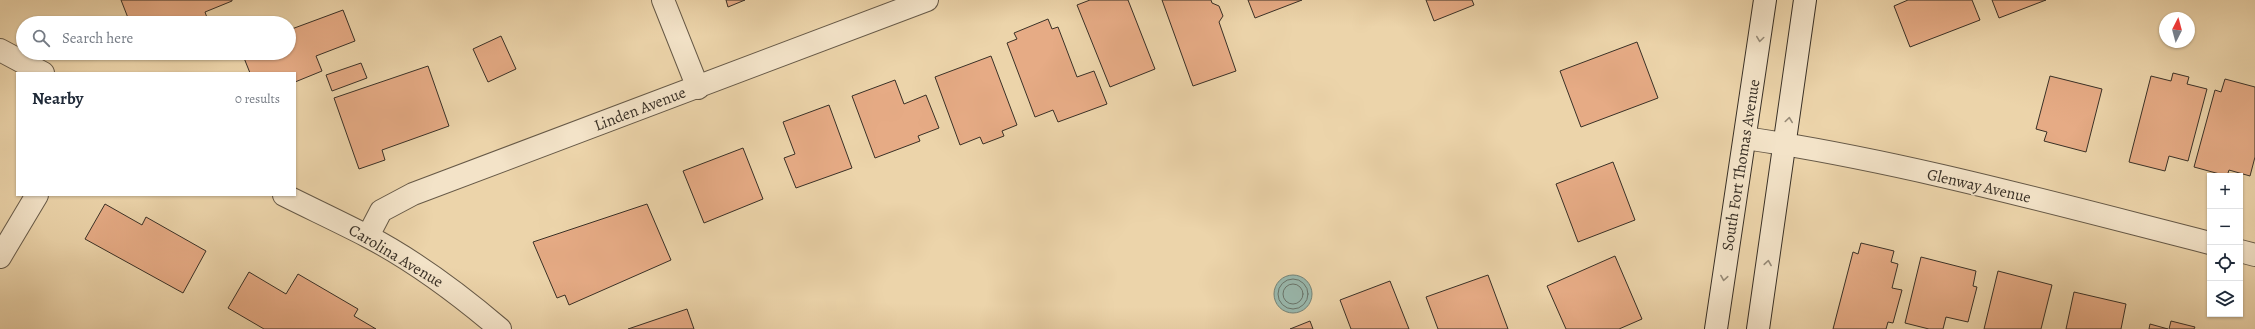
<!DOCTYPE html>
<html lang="en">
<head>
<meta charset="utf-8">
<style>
  :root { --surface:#fff; --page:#f6f6f7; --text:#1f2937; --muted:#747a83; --line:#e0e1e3 }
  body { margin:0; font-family:Alegreya,serif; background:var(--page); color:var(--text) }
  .controls { position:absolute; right:12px; bottom:12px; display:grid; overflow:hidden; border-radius:0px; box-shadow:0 1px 3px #0004 }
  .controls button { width:36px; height:36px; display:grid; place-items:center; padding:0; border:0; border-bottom:1px solid var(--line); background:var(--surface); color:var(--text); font:20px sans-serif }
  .compass { position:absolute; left:2159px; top:12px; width:36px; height:36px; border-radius:50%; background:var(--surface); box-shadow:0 1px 3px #0004; rotate:6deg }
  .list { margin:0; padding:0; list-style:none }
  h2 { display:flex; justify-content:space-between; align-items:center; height:52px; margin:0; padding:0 16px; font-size:17px }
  h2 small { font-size:13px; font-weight:400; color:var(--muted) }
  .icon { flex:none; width:22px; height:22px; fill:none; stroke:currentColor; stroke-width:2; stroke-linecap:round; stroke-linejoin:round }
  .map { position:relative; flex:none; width:2255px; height:329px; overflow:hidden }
  .search { position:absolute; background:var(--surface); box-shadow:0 1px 3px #0004; left:16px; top:16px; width:280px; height:44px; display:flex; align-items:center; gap:10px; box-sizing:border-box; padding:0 14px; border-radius:22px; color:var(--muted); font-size:15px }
  .panel { position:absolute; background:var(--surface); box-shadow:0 1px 3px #0004; left:16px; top:72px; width:280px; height:124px; border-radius:0px }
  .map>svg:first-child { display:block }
</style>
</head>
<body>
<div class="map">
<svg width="2255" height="329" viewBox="0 0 2255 329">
  <rect width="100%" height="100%" fill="#ecd4aa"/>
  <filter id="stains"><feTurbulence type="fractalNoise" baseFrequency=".005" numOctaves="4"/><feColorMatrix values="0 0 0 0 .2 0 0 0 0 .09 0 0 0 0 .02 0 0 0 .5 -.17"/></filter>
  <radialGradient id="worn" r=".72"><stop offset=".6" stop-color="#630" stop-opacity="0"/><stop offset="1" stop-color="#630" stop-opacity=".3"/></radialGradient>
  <circle fill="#99b8ad" stroke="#738277" cx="1293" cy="294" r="19"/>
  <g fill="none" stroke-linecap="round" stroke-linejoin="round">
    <g stroke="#69746a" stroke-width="1">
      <circle cx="1293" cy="294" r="15"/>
      <circle cx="1293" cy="294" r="10"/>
    </g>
  </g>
  <g fill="#e6ab85" stroke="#393026">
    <polygon points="121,0 232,0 232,1 205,12 209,23 130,23"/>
    <polygon points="726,0 745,0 728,7"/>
    <polygon points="1090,0 1128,0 1155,69 1110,87 1077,5"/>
    <polygon points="1162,0 1211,0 1212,3 1219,6 1223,16 1219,22 1236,71 1193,86"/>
    <polygon points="1248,0 1302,0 1255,18"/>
    <polygon points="1426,0 1472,0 1474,5 1434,21"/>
    <polygon points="1908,0 1972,0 1980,20 1910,47 1894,6"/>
    <polygon points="1992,0 2046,0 1999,18"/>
    <polygon points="343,10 355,41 316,56 322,71 295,82 295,73 250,73 242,53 289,53 289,30"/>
    <polygon points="1048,19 1052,29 1058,27 1077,77 1094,71 1107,104 1058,122 1053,110 1035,117 1007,43 1017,39 1014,33"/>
    <polygon points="501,36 516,69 488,82 473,49"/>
    <polygon points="1637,42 1658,98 1581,127 1560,71"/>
    <polygon points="991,56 1017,125 1002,131 1004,136 983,144 980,137 960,145 935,77"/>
    <polygon points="361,63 367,78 332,91 326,75"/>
    <polygon points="428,66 449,126 382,150 385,160 359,169 334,98"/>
    <polygon points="2173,73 2189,77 2187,84 2207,89 2188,161 2169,156 2165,171 2129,162 2151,76 2171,81"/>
    <polygon points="2050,76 2102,89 2086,152 2044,141 2047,132 2036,129"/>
    <polygon points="2225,79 2255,87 2255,157 2250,176 2229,170 2227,176 2194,167 2215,90 2221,92"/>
    <polygon points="895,80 904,104 926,95 939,128 918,136 920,141 875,158 852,96"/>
    <polygon points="829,105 852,168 796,188 784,158 795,154 783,122"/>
    <polygon points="743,148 763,199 704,223 683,171"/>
    <polygon points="1613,162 1635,220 1578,242 1556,184"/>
    <polygon points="105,204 142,225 146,217 206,251 183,293 85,239"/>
    <polygon points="647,204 671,260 569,305 565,295 557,298 533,242"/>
    <polygon points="1861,243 1894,251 1891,262 1898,264 1892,288 1902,290 1893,323 1888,322 1886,329 1833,329 1853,252 1858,254"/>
    <polygon points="1615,256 1642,319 1619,329 1566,329 1547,286"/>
    <polygon points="1921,257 1976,271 1973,286 1977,287 1968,322 1946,317 1943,329 1929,329 1905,323"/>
    <polygon points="1998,271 2052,285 2041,329 1984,329"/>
    <polygon points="249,272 286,294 298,274 358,309 354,316 376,329 264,329 228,308"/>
    <polygon points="1488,275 1508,329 1438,329 1426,297"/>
    <polygon points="1390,281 1409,329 1351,329 1340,300"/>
    <polygon points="2074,292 2126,304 2121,329 2066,329"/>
    <polygon points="687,309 694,329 628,329"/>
    <polygon points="1310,321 1313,329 1290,329"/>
    <polygon points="2171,321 2195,327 2194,329 2169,329"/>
    <polygon points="2150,324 2168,329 2149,329"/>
  </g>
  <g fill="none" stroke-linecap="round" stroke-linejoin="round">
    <defs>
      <g id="minor">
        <polyline points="663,0 698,88"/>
        <polyline points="0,50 43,73"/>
        <path d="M 1745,138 C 1902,161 2056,204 2210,243"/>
        <path d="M 284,195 C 312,209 340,222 367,236 C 415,261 459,294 500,329"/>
        <polyline points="368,236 381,211 413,194 927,0"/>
        <polyline points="2240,251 2255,255"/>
        <polyline points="0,257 37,195"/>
      </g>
      <g id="secondary">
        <polyline points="1716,329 1765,0"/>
        <polyline points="1758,329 1805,0"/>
      </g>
    </defs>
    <use href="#minor" stroke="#665947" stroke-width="24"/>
    <use href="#secondary" stroke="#393026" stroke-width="24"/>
    <use href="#minor" stroke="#f3e3c8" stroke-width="22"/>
    <use href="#secondary" stroke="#f3e3c8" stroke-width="22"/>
  </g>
  <defs><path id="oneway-chevron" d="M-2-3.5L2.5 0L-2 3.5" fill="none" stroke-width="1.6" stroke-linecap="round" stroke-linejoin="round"/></defs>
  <g stroke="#968a77">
    <use href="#oneway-chevron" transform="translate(1760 39) rotate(98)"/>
    <use href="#oneway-chevron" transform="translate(1789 120) rotate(-82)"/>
    <use href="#oneway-chevron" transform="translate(1768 263) rotate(-81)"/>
    <use href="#oneway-chevron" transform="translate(1724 278) rotate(99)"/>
  </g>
  <g text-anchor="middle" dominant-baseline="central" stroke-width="4" stroke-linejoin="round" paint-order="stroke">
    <g font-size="16" fill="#393026" stroke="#f3e3c8">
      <text transform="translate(640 109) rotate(-21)">Linden Avenue</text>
      <text transform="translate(1741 165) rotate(-81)">South Fort Thomas Avenue</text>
      <text transform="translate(1979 186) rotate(13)">Glenway Avenue</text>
      <text transform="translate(396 256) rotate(31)">Carolina Avenue</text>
    </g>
  </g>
  <rect width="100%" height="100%" filter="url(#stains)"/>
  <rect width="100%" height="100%" fill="url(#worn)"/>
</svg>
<div class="controls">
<button>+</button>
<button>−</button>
<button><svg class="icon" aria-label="locate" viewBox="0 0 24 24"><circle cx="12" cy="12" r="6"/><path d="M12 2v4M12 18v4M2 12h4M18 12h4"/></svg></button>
<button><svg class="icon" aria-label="layers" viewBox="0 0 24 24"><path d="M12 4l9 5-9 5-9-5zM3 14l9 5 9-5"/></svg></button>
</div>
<svg class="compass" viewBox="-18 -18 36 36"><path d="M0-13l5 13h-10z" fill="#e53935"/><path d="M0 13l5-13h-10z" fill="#747a83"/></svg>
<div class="search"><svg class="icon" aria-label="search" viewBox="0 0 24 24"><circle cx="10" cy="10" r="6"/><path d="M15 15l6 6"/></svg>Search here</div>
<section class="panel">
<h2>Nearby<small>0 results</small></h2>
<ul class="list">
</ul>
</section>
</div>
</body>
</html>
